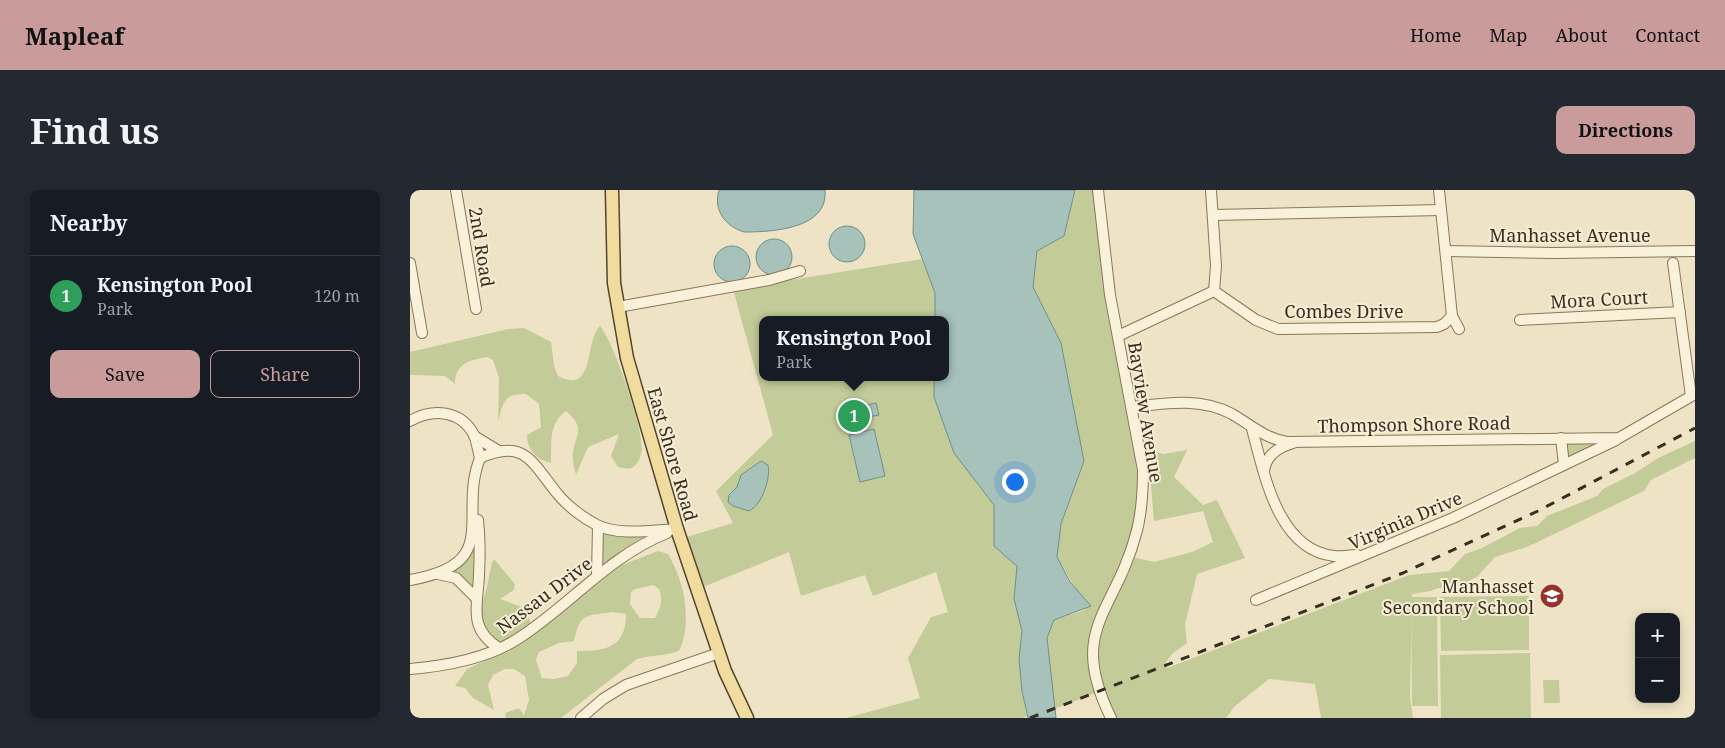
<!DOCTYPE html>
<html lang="en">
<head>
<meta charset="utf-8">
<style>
  :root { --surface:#171b24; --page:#242831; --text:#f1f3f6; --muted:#9ea1a6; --line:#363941; --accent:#c99c9b }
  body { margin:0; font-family:"Noto Serif",serif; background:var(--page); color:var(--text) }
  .controls { position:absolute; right:15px; bottom:15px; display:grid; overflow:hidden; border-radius:10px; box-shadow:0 2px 12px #0003 }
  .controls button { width:45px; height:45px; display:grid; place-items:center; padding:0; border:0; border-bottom:1px solid var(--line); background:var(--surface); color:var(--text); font:25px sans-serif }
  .you { position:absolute; left:604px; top:291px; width:18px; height:18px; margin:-12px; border:4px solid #fff; border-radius:50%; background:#1a73e8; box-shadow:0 0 0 8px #1a73e833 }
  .badge { display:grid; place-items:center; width:32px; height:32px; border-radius:50%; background:var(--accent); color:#fff; font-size:16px; font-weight:700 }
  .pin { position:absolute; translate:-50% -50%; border:2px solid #fff; box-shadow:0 1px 5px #0006 }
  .popup { position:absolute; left:349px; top:126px; width:190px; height:65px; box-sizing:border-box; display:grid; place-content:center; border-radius:10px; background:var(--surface); filter:drop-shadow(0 1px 4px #0005); font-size:16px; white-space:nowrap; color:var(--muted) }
  .popup b { font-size:19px; color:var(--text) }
  .popup::after { content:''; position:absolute; left:50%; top:100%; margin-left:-10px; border:10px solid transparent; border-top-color:var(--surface) }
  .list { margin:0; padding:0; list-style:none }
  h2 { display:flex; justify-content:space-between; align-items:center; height:65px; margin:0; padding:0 20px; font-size:21px }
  h2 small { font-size:16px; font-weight:400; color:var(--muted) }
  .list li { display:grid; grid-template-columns:32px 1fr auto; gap:15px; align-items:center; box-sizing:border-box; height:80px; padding:0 20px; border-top:1px solid var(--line) }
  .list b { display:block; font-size:19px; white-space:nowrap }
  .list p { margin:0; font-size:16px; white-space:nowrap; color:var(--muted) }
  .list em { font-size:16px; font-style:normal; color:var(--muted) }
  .actions { display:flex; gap:10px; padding:15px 20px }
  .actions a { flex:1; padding:11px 0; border:1px solid var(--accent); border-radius:10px; text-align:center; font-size:18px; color:var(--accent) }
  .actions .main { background:var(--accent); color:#111 }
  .map { position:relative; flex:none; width:1285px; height:528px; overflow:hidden; border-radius:10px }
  header { display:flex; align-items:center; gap:30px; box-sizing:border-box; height:70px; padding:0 25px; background:var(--accent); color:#111 }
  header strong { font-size:24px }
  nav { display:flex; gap:28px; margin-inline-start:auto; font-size:18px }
  .intro { display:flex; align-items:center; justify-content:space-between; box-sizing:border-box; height:120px; padding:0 30px }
  h1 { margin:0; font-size:35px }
  .button { padding:12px 22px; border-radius:10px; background:var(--accent); color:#111; font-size:18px; font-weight:700 }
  main { display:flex; gap:30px; padding:0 30px }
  aside { flex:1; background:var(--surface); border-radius:10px; box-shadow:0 2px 12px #0003 }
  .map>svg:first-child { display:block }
</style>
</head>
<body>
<header>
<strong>Mapleaf</strong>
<nav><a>Home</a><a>Map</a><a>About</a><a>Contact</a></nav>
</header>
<div class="intro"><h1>Find us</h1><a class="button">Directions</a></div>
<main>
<aside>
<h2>Nearby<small></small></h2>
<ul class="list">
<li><span class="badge" style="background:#2e9e5b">1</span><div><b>Kensington Pool</b><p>Park</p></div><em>120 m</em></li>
</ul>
<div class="actions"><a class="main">Save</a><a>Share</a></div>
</aside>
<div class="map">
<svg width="1285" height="528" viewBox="0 0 1285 528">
  <rect width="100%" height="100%" fill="#eee4c5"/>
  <g fill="#c3cc99" fill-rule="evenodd">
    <polygon points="665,0 688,0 733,280 718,366 744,372 782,362 803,352 793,321 744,331 738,260 754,264 777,260 764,287 793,315 807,310 835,368 787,384 775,435 777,453 762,464 756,472 757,478 999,385 1039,381 1055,364 1072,358 1110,338 1127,336 1137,326 1187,306 1193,299 1225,283 1248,268 1285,251 1285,268 1241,290 1234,301 1117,357 1085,367 1068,386 1050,396 1028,398 1021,401 1002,404 1000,507 1003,528 911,528 905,494 859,489 825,516 816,528 701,528 688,502 644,519 637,448 644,430 675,420 676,409 666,400 647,367 651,334 674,271 623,97 627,61 654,46"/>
    <polygon points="512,69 525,103 525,130 353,130 353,187 524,187 524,207 544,263 584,315 585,356 607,376 604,409 612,441 609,469 612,501 617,526 612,528 436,528 510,508 498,468 521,427 538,422 526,382 463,406 455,385 391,406 379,362 288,399 270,349 323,333 306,301 363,245 323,99"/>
    <path d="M 190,136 C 204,152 233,238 232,260 C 231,266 228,274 223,277 C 219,280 213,278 208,277 L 201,266 L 209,244 L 178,257 L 166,285 C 164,278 162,269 163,261 C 168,240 174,238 156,221 C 138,234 142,252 141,273 C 127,270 117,260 117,245 L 131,237 L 129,214 L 116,204 C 93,204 94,212 88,231 L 89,188 L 83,170 L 77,167 C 59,170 45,174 45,194 L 35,186 L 0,185 L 0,162 L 98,139 L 114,138 L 141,152 L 144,176 L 148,186 C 186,206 174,150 190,136 Z"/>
    <polygon points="1151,248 1209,248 1154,275"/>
    <polygon points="68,329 67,409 61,401 28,384 54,365"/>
    <polygon points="188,336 267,339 187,385"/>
    <path d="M 248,361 L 258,364 C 274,390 283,432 269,461 C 255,466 241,465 227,469 L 151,528 L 96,528 L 95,523 L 109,518 L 114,525 L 119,510 L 115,486 L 104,479 L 95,479 L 83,485 L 78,495 L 84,520 L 63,508 L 55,498 L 45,496 L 57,479 L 74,471 L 88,454 L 69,431 C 70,418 74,408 77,396 C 80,386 79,379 84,369 L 105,394 L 104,400 L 90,409 L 115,418 L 124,442 L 207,377 ZM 243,395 L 249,399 C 253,410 251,418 245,428 L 230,428 L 220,414 L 221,402 L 225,399 ZM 202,422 L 216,424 C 216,458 195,461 167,461 L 167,473 L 158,486 L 144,489 L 132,488 L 126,470 L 129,462 L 149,453 L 164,451 C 170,423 176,426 202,422 Z"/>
    <polygon points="1119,406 1119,460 1031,461 1030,407"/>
    <polygon points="1001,407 1027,407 1028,516 1002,516"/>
    <polygon points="1120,463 1121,528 1031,528 1030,465"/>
    <polygon points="1133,490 1149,490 1150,513 1134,513"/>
  </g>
  <g fill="#a7c1bb" stroke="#6d9089">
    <path d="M 309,0 L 415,0 C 419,39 362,42 334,42 C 315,36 303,20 309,0 Z"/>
    <polygon points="504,0 665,0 654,46 627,61 623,97 651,153 674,271 651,334 647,367 660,392 681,416 644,430 637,448 646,528 618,528 612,501 609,469 612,441 604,409 607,376 584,356 584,315 544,263 524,207 524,187 535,187 535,130 525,130 525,103 503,44"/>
    <circle cx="437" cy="54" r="18"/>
    <circle cx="364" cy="67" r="18"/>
    <circle cx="322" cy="74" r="18"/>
    <polygon points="466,213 469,225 458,227 453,216"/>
    <polygon points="464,239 475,286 450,292 439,245"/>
    <path d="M 351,271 L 358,275 C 361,288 352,315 339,321 L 323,316 L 318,312 L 319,305 L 327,297 L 331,285 Z"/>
  </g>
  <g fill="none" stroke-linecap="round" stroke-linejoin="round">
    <defs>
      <g id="minor">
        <polyline points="46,0 66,119"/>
        <path d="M 688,0 L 700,105 L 733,280 C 733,301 732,323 726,344 C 705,423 657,439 701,528"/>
        <polyline points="801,0 806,76 804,101"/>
        <polyline points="1029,0 1042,126 1049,139"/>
        <polyline points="803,25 1031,20"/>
        <polyline points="1036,61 1144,63 1285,61"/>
        <polyline points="0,73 12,143"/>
        <polyline points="1263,73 1281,206"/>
        <polyline points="804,101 846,130 868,139 1027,137 1034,134 1042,126"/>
        <polyline points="208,117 359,90 390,81"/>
        <polyline points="1110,130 1270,122"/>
        <polyline points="708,146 804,101"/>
        <path d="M 722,217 C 755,213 791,207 822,224 C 841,235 854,248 877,252 L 1209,248 L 1285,204"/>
        <path d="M 0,231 C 23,218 51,220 64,245 C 67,252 68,261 70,268"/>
        <path d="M 842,239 C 854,282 867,360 924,366 C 931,367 939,365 947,365"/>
        <polyline points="64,246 87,260"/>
        <polyline points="1151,248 1154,275"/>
        <path d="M 854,281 C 856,265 869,257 883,253"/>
        <path d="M 68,330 C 70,348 70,366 69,385 C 68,414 57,439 89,458"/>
        <polyline points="28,384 46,388 67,409"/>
        <polyline points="187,385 188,336"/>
        <path d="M 0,390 C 94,374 47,326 70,268 C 114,248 122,272 146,302 C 156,315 173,328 187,335 C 207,346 245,340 267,339"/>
        <polyline points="846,410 1043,328 1206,250"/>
        <path d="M 0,479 C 35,476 79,468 109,448 C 160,415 199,366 257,343"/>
        <polyline points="171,528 193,509 216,495 309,463"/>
      </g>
      <polyline id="major" points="202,0 204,93 217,168 267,339 315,481 337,528"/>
    </defs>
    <use href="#minor" stroke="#89765b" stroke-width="12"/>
    <use href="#major" stroke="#57442f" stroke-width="15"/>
    <use href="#minor" stroke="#f9f1d9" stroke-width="10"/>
    <use href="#major" stroke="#f0dc9e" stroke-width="12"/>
    <polyline stroke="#392d1f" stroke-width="3" stroke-dasharray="9 9" stroke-linecap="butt" points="620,528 993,383 1128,321 1285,238"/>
  </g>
  <defs>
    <symbol id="school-disc" viewBox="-11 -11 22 22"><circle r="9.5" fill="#98322c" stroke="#f5eed5"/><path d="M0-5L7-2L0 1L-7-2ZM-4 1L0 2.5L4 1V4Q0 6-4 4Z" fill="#fff"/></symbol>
  </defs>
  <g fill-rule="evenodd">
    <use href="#school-disc" x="1128" y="392" width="28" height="28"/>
  </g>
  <g text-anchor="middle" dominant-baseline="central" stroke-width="4" stroke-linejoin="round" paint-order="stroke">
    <g font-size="18" fill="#392d1f" stroke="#f5eed5">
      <text x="1160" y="45">Manhasset Avenue</text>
      <text transform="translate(72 57) rotate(81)">2nd Road</text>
      <text transform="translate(1189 109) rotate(-3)">Mora Court</text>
      <text x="934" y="121">Combes Drive</text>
      <text transform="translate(736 222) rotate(81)">Bayview Avenue</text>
      <text transform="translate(1004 234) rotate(-1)">Thompson Shore Road</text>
      <text transform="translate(263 264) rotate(74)">East Shore Road</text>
      <text transform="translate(995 330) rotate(-23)">Virginia Drive</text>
      <text transform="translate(134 405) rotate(-37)">Nassau Drive</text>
    </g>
    <g font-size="18" fill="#392d1f" stroke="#f5eed5" text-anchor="end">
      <text x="1124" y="396">Manhasset<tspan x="1124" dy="21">Secondary School</tspan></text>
    </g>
  </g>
</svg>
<div class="controls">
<button>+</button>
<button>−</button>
</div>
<div class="you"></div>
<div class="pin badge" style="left:444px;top:226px;background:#2e9e5b">1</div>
<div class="popup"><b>Kensington Pool</b>Park</div>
</div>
</main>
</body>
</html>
